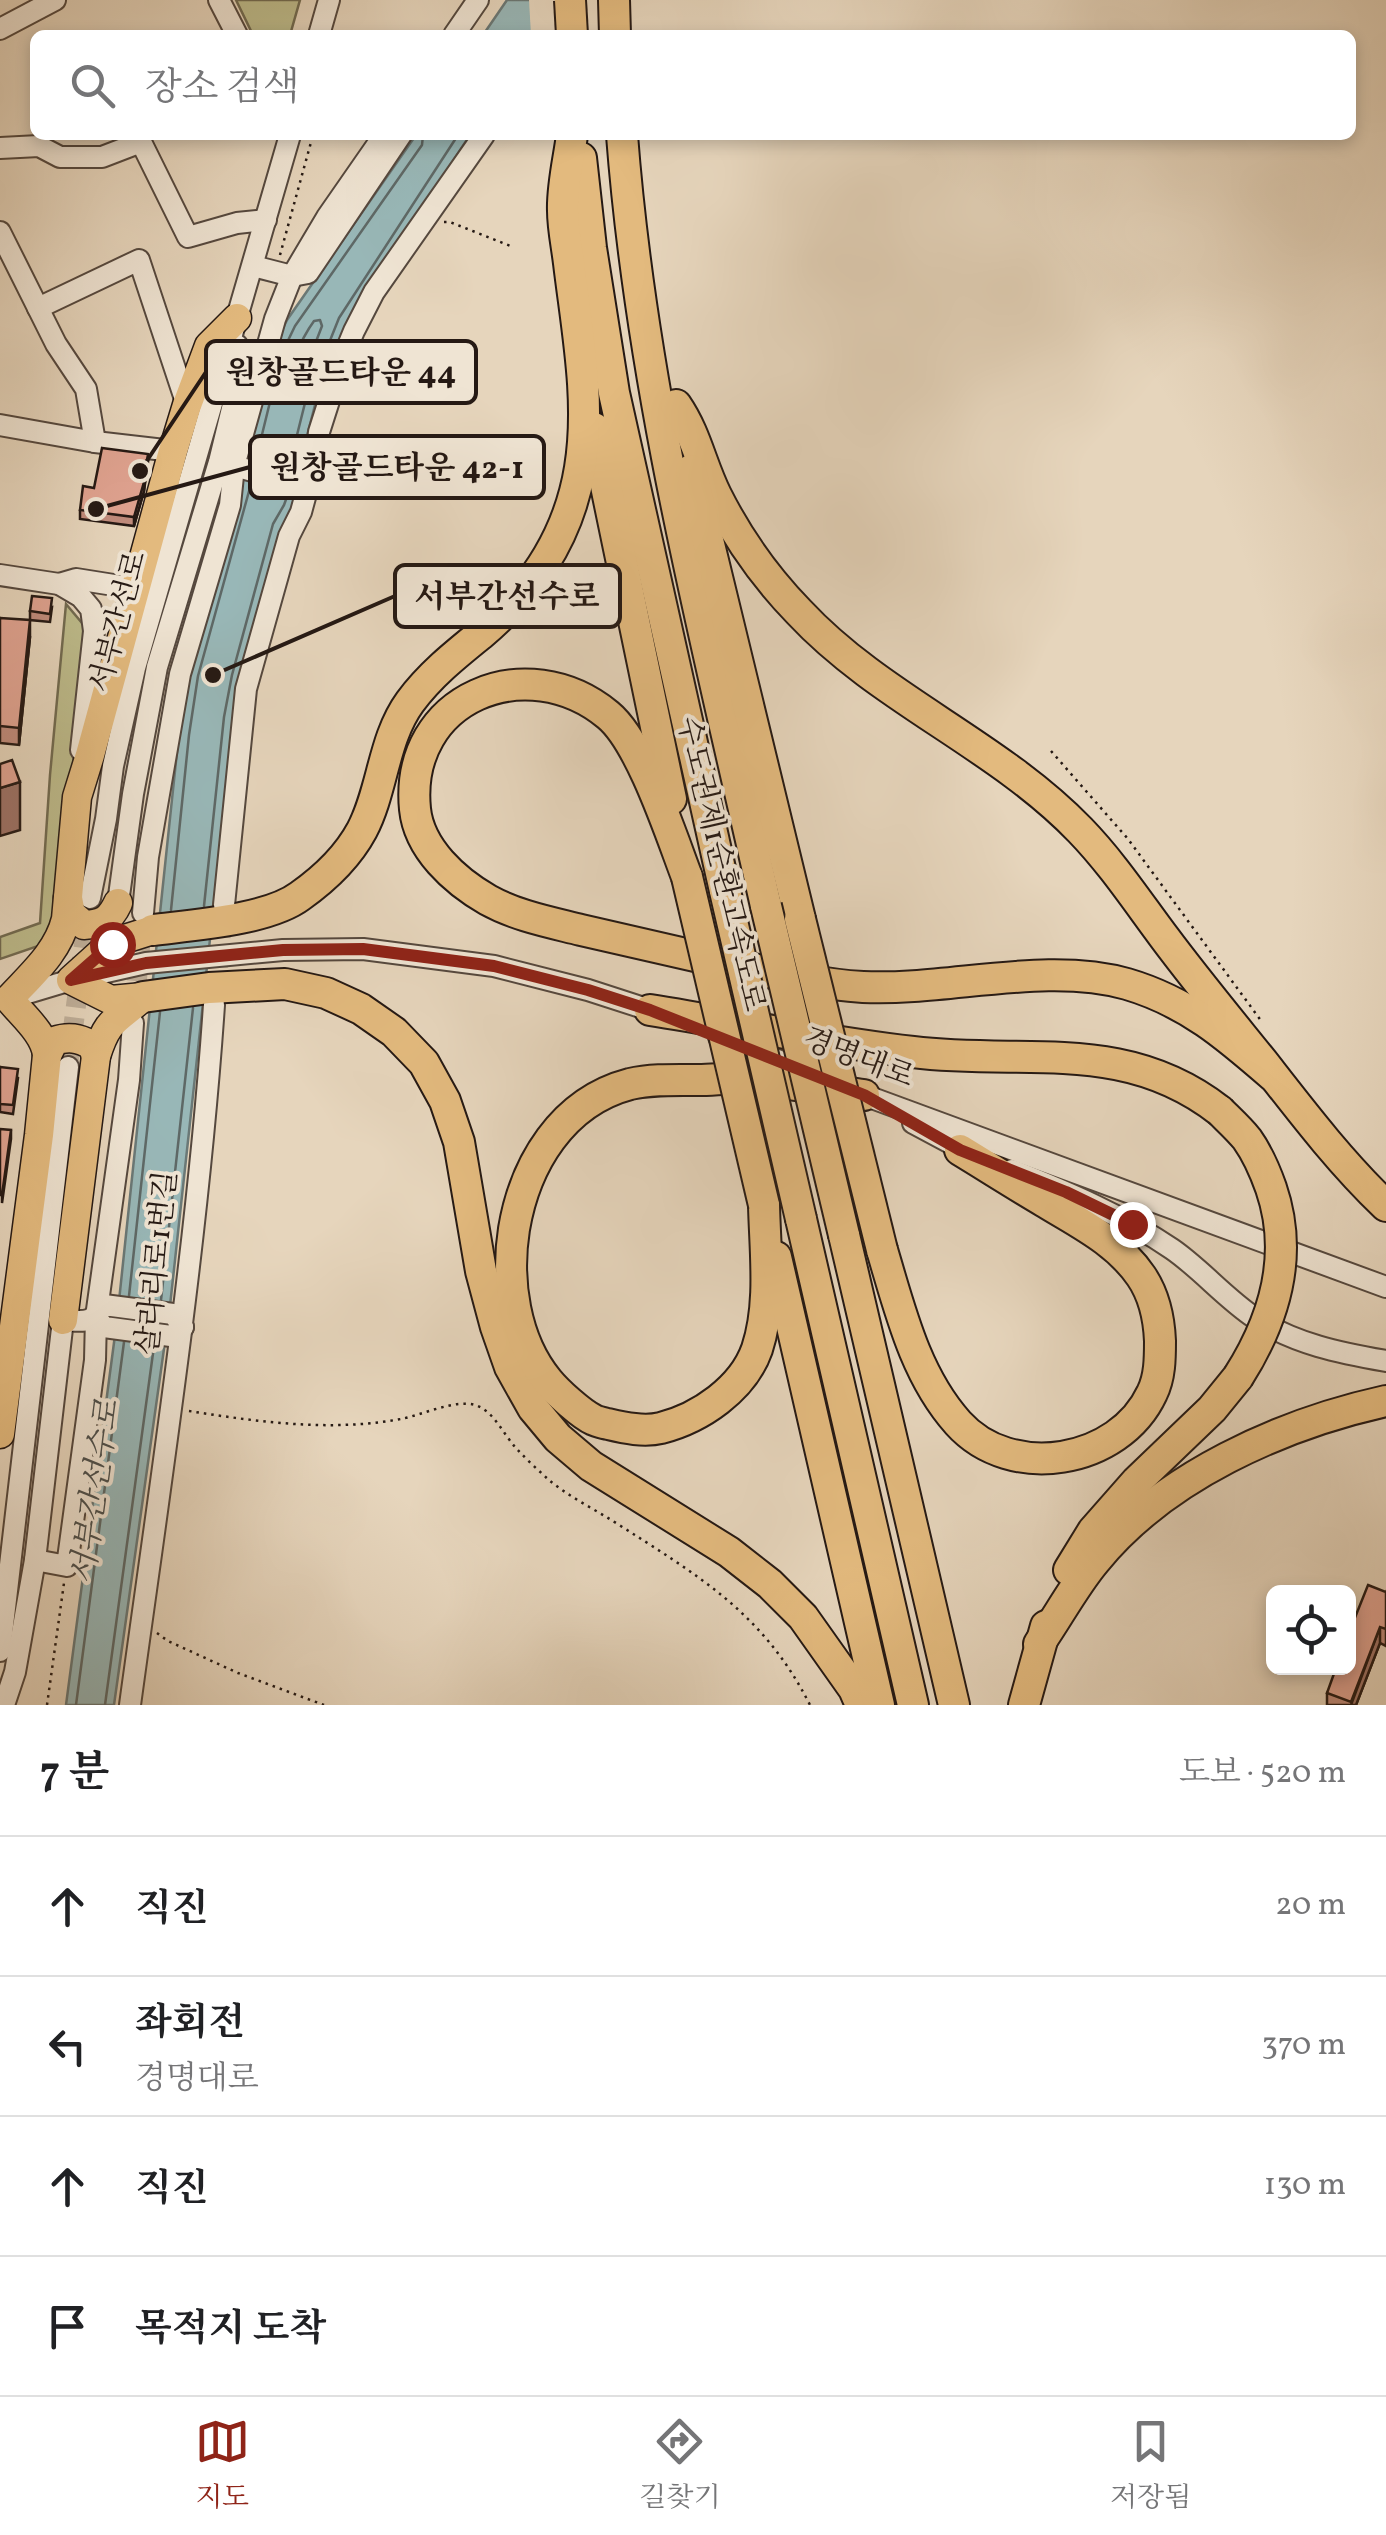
<!DOCTYPE html>
<html lang="ko">
<head>
<meta charset="utf-8">
<style>
  :root { --surface:#fff; --page:#f6f6f6; --text:#202124; --muted:#757577; --line:#e0e0e0; --accent:#8f2418 }
  body { margin:0; font-family:Vollkorn,"Noto Serif KR",serif; background:var(--page); color:var(--text) }
  .controls { position:absolute; right:30px; bottom:30px; display:grid; overflow:hidden; border-radius:15px; box-shadow:0 5px 15px #0003 }
  .controls button { width:90px; height:90px; display:grid; place-items:center; padding:0; border:0; border-bottom:2px solid var(--line); background:var(--surface); color:var(--text); font:50px sans-serif }
  .stop { position:absolute; width:30px; height:30px; margin:-22px; border:8px solid #8f2418; border-radius:50%; background:#fff }
  .stop.end { background:#8f2418; border-color:#fff; box-shadow:0 2px 10px #0008 }
  .list { margin:0; padding:0; list-style:none }
  h2 { display:flex; justify-content:space-between; align-items:center; height:130px; margin:0; padding:0 40px; font-size:42px }
  h2 small { font-size:32px; font-weight:400; color:var(--muted) }
  .list li { display:grid; grid-template-columns:65px 1fr auto; gap:30px; align-items:center; box-sizing:border-box; height:140px; padding:0 40px; border-top:2px solid var(--line) }
  .list b { display:block; font-size:38px; white-space:nowrap }
  .list p { margin:0; font-size:32px; white-space:nowrap; color:var(--muted) }
  .list em { font-size:32px; font-style:normal; color:var(--muted) }
  .icon { flex:none; width:55px; height:55px; fill:none; stroke:currentColor; stroke-width:2; stroke-linecap:round; stroke-linejoin:round }
  .map { position:relative; flex:none; width:1386px; height:1705px; overflow:hidden }
  .search { position:absolute; background:var(--surface); box-shadow:0 5px 15px #0003; left:30px; right:30px; top:30px; height:110px; display:flex; align-items:center; gap:25px; box-sizing:border-box; padding:0 35px; border-radius:15px; color:var(--muted); font-size:38px }
  .sheet { height:690px; background:var(--surface) }
  nav { display:flex; justify-content:space-around; align-items:center; box-sizing:border-box; height:140px; border-top:2px solid var(--line); background:var(--surface); font-size:28px; color:var(--muted) }
  nav a { display:grid; justify-items:center; gap:5px }
  nav .on { color:var(--accent) }
  .map>svg:first-child { display:block }
</style>
</head>
<body>
<div class="map">
<svg width="1386" height="1705" viewBox="0 0 1386 1705">
  <rect width="100%" height="100%" fill="#e6d5bc"/>
  <filter id="stains"><feTurbulence type="fractalNoise" baseFrequency=".002" numOctaves="4"/><feColorMatrix values="0 0 0 0 .2 0 0 0 0 .09 0 0 0 0 .02 0 0 0 .5 -.17"/></filter>
  <radialGradient id="worn" r=".72"><stop offset=".6" stop-color="#630" stop-opacity="0"/><stop offset="1" stop-color="#630" stop-opacity=".3"/></radialGradient>
  <g fill="#bdbb8b" stroke="#716a50" stroke-width="2.5">
    <polygon points="236,0 300,0 290,35 253,35"/>
    <polygon points="66,604 87,629 60,891 54,927 44,944 0,959 0,937 40,923 50,775"/>
  </g>
  <g fill="#98b7b7" stroke="#6a7876" stroke-width="2.5">
    <polygon points="507,0 562,0 538,35 483,35"/>
    <polygon points="416,135 470,135 348,322 315,405 306,440 308,461 293,509 282,527 241,678 234,719 170,1306 114,1705 66,1705 117,1320 179,733 188,674 273,349 287,320"/>
  </g>
  <polygon fill="#e6d5bc" points="529,0 567,0 544,35 531,35"/>
  <g fill="none" stroke-linecap="round" stroke-linejoin="round">
    <g stroke="#5e6866" stroke-width="2.5">
      <path d="M 320,320 L 322,326 L 295,396 L 288,399 L 285,393 C 291,367 298,343 314,321 Z"/>
      <polyline points="256,459 282,353 295,326 422,145 423,135"/>
      <polyline points="295,470 298,460 296,439 305,403 339,318 458,135"/>
      <polyline points="204,906 224,717 232,675 273,524 284,505 288,494"/>
      <polyline points="171,910 189,735 198,676 251,484"/>
      <polyline points="129,1296 160,1012"/>
      <polyline points="161,1300 193,1008"/>
      <polyline points="76,1705 124,1342"/>
      <polyline points="105,1705 154,1346"/>
    </g>
    <g stroke="#bfaf9a" stroke-width="20" stroke-dasharray="20 10" stroke-linecap="butt">
      <polyline points="215,997 223,912"/>
      <polyline points="134,1011 142,926"/>
      <polyline points="68,1067 90,898"/>
    </g>
    <defs>
      <g id="minor">
        <polyline points="219,0 237,35"/>
        <polyline points="0,29 55,0"/>
        <polyline points="319,35 329,0"/>
        <polyline points="454,35 478,0"/>
        <polyline points="0,148 39,146 60,157 102,157 141,142 188,237 237,223 266,220"/>
        <polyline points="0,232 56,344 86,389 95,442"/>
        <polyline points="253,266 292,276 308,273 401,135"/>
        <polyline points="38,308 139,260 187,405"/>
        <polyline points="0,425 95,442 173,451"/>
        <polyline points="224,463 308,487"/>
        <polyline points="0,575 59,584 81,597 91,609 94,631 81,750"/>
        <polyline points="59,584 76,579 120,586 135,584"/>
        <polyline points="90,898 106,819 113,766 135,668 290,135"/>
        <polyline points="118,903 133,794 157,667 219,462 237,388 237,345"/>
        <polyline points="224,905 246,689 289,536 301,512 316,457 319,432 342,360 354,331 374,292 484,135"/>
        <polyline points="143,913 148,857 180,674 230,505 234,466 275,319 292,276 327,217 384,135"/>
        <polyline points="11,998 71,980 146,963 283,950 363,949 494,966 588,990 659,1013"/>
        <polyline points="719,1037 813,1074"/>
        <polyline points="853,1091 1386,1287"/>
        <polyline points="913,1123 971,1154"/>
        <path d="M 1012,1170 C 1067,1192 1122,1215 1172,1249 C 1201,1269 1225,1298 1255,1318 C 1295,1344 1340,1353 1386,1361"/>
        <polyline points="96,1317 104,1327 171,1336 183,1327"/>
        <polyline points="35,1560 67,1566 95,1360 96,1317 129,1080 133,1023"/>
        <polyline points="0,1651 68,1067"/>
        <path d="M 4,1705 L 15,1672 L 35,1560 L 63,1320 C 84,1321 91,1325 104,1305 L 173,1314 L 183,1327"/>
        <path d="M 130,1705 C 162,1472 198,1239 214,1005"/>
      </g>
      <g id="major">
        <path d="M 68,898 L 71,914 L 84,925 C 103,924 110,920 118,903"/>
        <polyline points="143,997 111,1000 71,980 112,943 153,930"/>
        <path d="M 47,1055 L 54,1041 C 69,1036 78,1038 92,1045 L 96,1056"/>
        <path d="M 63,1320 L 96,1056 C 108,1018 115,1022 143,997"/>
        <path d="M 0,1434 L 39,1135 L 47,1055 C 45,1034 23,1016 9,999 C 32,974 58,952 66,919 L 77,797 L 90,755 L 173,451 L 187,405 L 209,346 L 237,318"/>
      </g>
      <g id="highway">
        <polyline points="614,0 615,35"/>
        <path d="M 622,135 C 642,397 709,651 766,906"/>
        <polyline points="581,158 591,248 614,393 725,891"/>
        <path d="M 676,405 C 696,434 701,465 716,495 C 737,537 766,578 799,612 C 880,699 997,744 1080,830 C 1112,863 1137,901 1164,937 C 1196,980 1230,1021 1263,1062 C 1302,1112 1340,1162 1386,1206"/>
        <polyline points="594,428 671,799"/>
        <polyline points="691,470 800,919"/>
        <path d="M 687,877 C 671,835 641,742 608,715 C 527,648 404,697 415,809 C 419,849 455,881 488,900 C 517,916 549,922 581,930 C 621,939 660,948 699,957 C 753,968 808,984 863,987 C 947,991 1046,961 1127,984 C 1188,1002 1227,1036 1273,1076"/>
        <path d="M 153,930 C 193,925 268,920 300,896 C 324,879 348,856 362,830 C 383,790 383,739 410,702 C 430,675 455,655 481,634 C 533,590 569,536 580,468 C 591,401 577,330 569,263 C 567,246 563,228 563,211 C 562,186 569,159 572,135"/>
        <polyline points="143,997 209,988 285,984 326,993 361,1009 394,1032 424,1063 445,1101 459,1142 481,1271 496,1327 510,1367 533,1408 558,1438 591,1466 729,1552 770,1584 803,1617 854,1689 861,1705"/>
        <path d="M 650,1010 C 738,1024 825,1042 913,1052 C 1025,1066 1124,1036 1220,1111"/>
        <path d="M 764,1205 C 765,1251 772,1304 757,1349 C 743,1389 700,1418 661,1428 C 644,1432 625,1428 608,1424 C 607,1424 595,1421 594,1420 C 581,1414 557,1392 548,1381 C 514,1340 506,1279 514,1229 C 525,1164 562,1102 630,1084 C 652,1079 675,1080 698,1080 C 715,1080 734,1077 751,1079 C 789,1083 826,1090 864,1095"/>
        <polyline points="801,1219 913,1705"/>
        <polyline points="844,1235 954,1705"/>
        <path d="M 882,1250 C 900,1310 915,1375 958,1423 C 1011,1482 1119,1464 1152,1393 C 1160,1377 1160,1358 1160,1341 C 1159,1317 1154,1295 1141,1276 C 1117,1241 1079,1223 1045,1202 C 1016,1185 988,1167 960,1150"/>
        <polyline points="776,1257 879,1705"/>
        <polyline points="1069,1570 1093,1531 1137,1481 1212,1409 1238,1377"/>
        <path d="M 1039,1644 C 1058,1617 1074,1586 1095,1561 C 1164,1476 1282,1424 1386,1401"/>
        <polyline points="1024,1705 1046,1626"/>
      </g>
    </defs>
    <use href="#minor" stroke="#55483e" stroke-width="24"/>
    <use href="#major" stroke="#251914" stroke-width="31"/>
    <use href="#highway" stroke="#251914" stroke-width="34"/>
    <g stroke="#251914" stroke-width="2.5" stroke-dasharray="2.5 5" stroke-linecap="butt">
      <polyline points="444,222 450,222 513,247"/>
      <polyline points="280,255 313,135"/>
      <polyline points="1051,751 1128,839 1262,1022"/>
      <path d="M 189,1411 C 259,1422 330,1432 401,1419 C 422,1415 455,1399 475,1405 C 494,1411 503,1434 516,1448 C 526,1459 538,1470 549,1480 C 568,1496 592,1508 613,1521 C 697,1575 763,1612 810,1705"/>
      <polyline points="157,1633 168,1641 238,1673 324,1705"/>
      <polyline points="47,1705 64,1583"/>
    </g>
    <use href="#minor" stroke="#efe4d3" stroke-width="20"/>
    <use href="#major" stroke="#e3ba7e" stroke-width="28"/>
    <use href="#highway" stroke="#e3ba7e" stroke-width="30"/>
    <defs>
      <g id="highway-bridge">
        <polyline points="570,0 572,35"/>
        <polyline points="687,877 764,1205"/>
        <polyline points="725,891 801,1219"/>
        <polyline points="766,906 844,1235"/>
        <polyline points="800,919 882,1250"/>
        <path d="M 1220,1111 C 1229,1120 1239,1129 1247,1139 C 1257,1153 1265,1171 1271,1188 C 1294,1255 1275,1319 1238,1377"/>
      </g>
    </defs>
    <use href="#highway-bridge" stroke="#251914" stroke-width="34" stroke-linecap="butt"/>
    <use href="#highway-bridge" stroke="#e3ba7e" stroke-width="30"/>
  </g>
  <g fill="#c18c7d" stroke="#251914" stroke-width="2.5">
    <polygon points="148,462 144,491 134,526 80,519 80,510 94,488"/>
    <polygon points="52,607 50,622 30,620 30,611"/>
    <polygon points="0,618 30,637 19,745 0,743"/>
    <polygon points="0,1067 18,1078 13,1114 0,1112"/>
    <polygon points="1386,1592 1386,1646 1380,1643 1356,1705 1327,1705 1327,1693"/>
  </g>
  <g fill="#9d7266" stroke="#251914" stroke-width="2.5">
    <polygon points="148,454 144,491 134,526 134,517"/>
    <polygon points="30,620 30,637 19,745 19,728"/>
    <polygon points="20,782 20,830 0,836 0,788"/>
    <polygon points="11,1130 11,1139 2,1203 2,1195"/>
    <polygon points="1380,1627 1380,1643 1356,1705 1351,1705"/>
  </g>
  <g fill="#e0a391" stroke="#251914" stroke-width="2.5">
    <polygon points="102,448 148,454 144,482 134,517 80,510 83,486 94,488"/>
    <polygon points="32,596 52,598 50,614 30,611"/>
    <polygon points="0,618 30,620 19,728 0,726"/>
    <polygon points="12,760 20,782 0,788 0,764"/>
    <polygon points="0,1067 18,1069 13,1105 0,1104"/>
    <polygon points="0,1129 11,1130 2,1195 0,1195"/>
    <polygon points="1368,1585 1386,1592 1386,1629 1380,1627 1351,1702 1327,1693 1336,1668 1348,1668 1348,1635"/>
  </g>
  <g fill="none" stroke-linecap="round" stroke-linejoin="round">
    <polyline stroke="#8f2418" stroke-width="12" points="112,944 71,980 146,963 283,950 363,949 494,966 588,990 650,1010 864,1095 960,1150 1066,1192 1132,1224"/>
  </g>
  <g text-anchor="middle" dominant-baseline="central" stroke-width="8" stroke-linejoin="round" paint-order="stroke">
    <g font-size="30" fill="#251914" stroke="#efe4d3">
      <text transform="translate(119 622) rotate(-75)">서부간선로</text>
      <text transform="translate(720 864) rotate(77)">수도권제1순환고속도로</text>
      <text transform="translate(858 1059) rotate(21)">경명대로</text>
      <text transform="translate(158 1263) rotate(-84)">살라리로1번길</text>
    </g>
    <g font-size="32" font-style="italic" fill="#4d504d" stroke="#efe4d3">
      <text transform="translate(97 1492) rotate(-82)">서부간선수로</text>
    </g>
  </g>
  <path fill="none" stroke="#251914" stroke-width="4" d="M140 471L206 372M96 509L250 467M213 675L395 596"/>
  <g fill="#251914" stroke="#efe4d3" stroke-width="4">
    <circle cx="140" cy="471" r="10"/>
    <circle cx="96" cy="509" r="10"/>
    <circle cx="213" cy="675" r="10"/>
  </g>
  <g fill="#efe4d3" stroke="#251914" stroke-width="4">
    <rect x="206" y="341" width="270" height="62" rx="10"/>
    <rect x="250" y="436" width="294" height="62" rx="10"/>
    <rect x="395" y="565" width="225" height="62" rx="10"/>
  </g>
  <g font-size="32" text-anchor="middle" font-weight="bold" fill="#251914">
    <text x="341" y="383">원창골드타운 44</text>
    <text x="397" y="478">원창골드타운 42-1</text>
    <text x="507" y="607">서부간선수로</text>
  </g>
  <rect width="100%" height="100%" filter="url(#stains)"/>
  <rect width="100%" height="100%" fill="url(#worn)"/>
</svg>
<div class="controls">
<button><svg class="icon" aria-label="locate" viewBox="0 0 24 24"><circle cx="12" cy="12" r="6"/><path d="M12 2v4M12 18v4M2 12h4M18 12h4"/></svg></button>
</div>
<div class="stop" style="left:112px;top:944px"></div>
<div class="stop end" style="left:1132px;top:1224px"></div>
<div class="search"><svg class="icon" aria-label="search" viewBox="0 0 24 24"><circle cx="10" cy="10" r="6"/><path d="M15 15l6 6"/></svg>장소 검색</div>
</div>
<section class="sheet">
<h2>7 분<small>도보 · 520 m</small></h2>
<ul class="list">
<li><svg class="icon" aria-label="ahead" viewBox="0 0 24 24"><path d="M12 20V5M6 11l6-6 6 6"/></svg><div><b>직진</b></div><em>20 m</em></li>
<li><svg class="icon" aria-label="left" viewBox="0 0 24 24"><path d="M17 20v-9H6M10 6l-5 5 5 5"/></svg><div><b>좌회전</b><p>경명대로</p></div><em>370 m</em></li>
<li><svg class="icon" aria-label="ahead" viewBox="0 0 24 24"><path d="M12 20V5M6 11l6-6 6 6"/></svg><div><b>직진</b></div><em>130 m</em></li>
<li><svg class="icon" aria-label="arrive" viewBox="0 0 24 24"><path d="M6 21V4h12l-3 4 3 4H6"/></svg><div><b>목적지 도착</b></div></li>
</ul>
</section>
<nav>
<a class="on"><svg class="icon" aria-label="map" viewBox="0 0 24 24"><path d="M3 6l6-2 6 2 6-2v14l-6 2-6-2-6 2zM9 4v14M15 6v14"/></svg>지도</a>
<a><svg class="icon" aria-label="directions" viewBox="0 0 24 24"><path d="M12 3l9 9-9 9-9-9zM9 14v-3h6M13 9l2 2-2 2"/></svg>길찾기</a>
<a><svg class="icon" aria-label="saved" viewBox="0 0 24 24"><path d="M7 4h10v16l-5-4-5 4z"/></svg>저장됨</a>
</nav>
</body>
</html>
